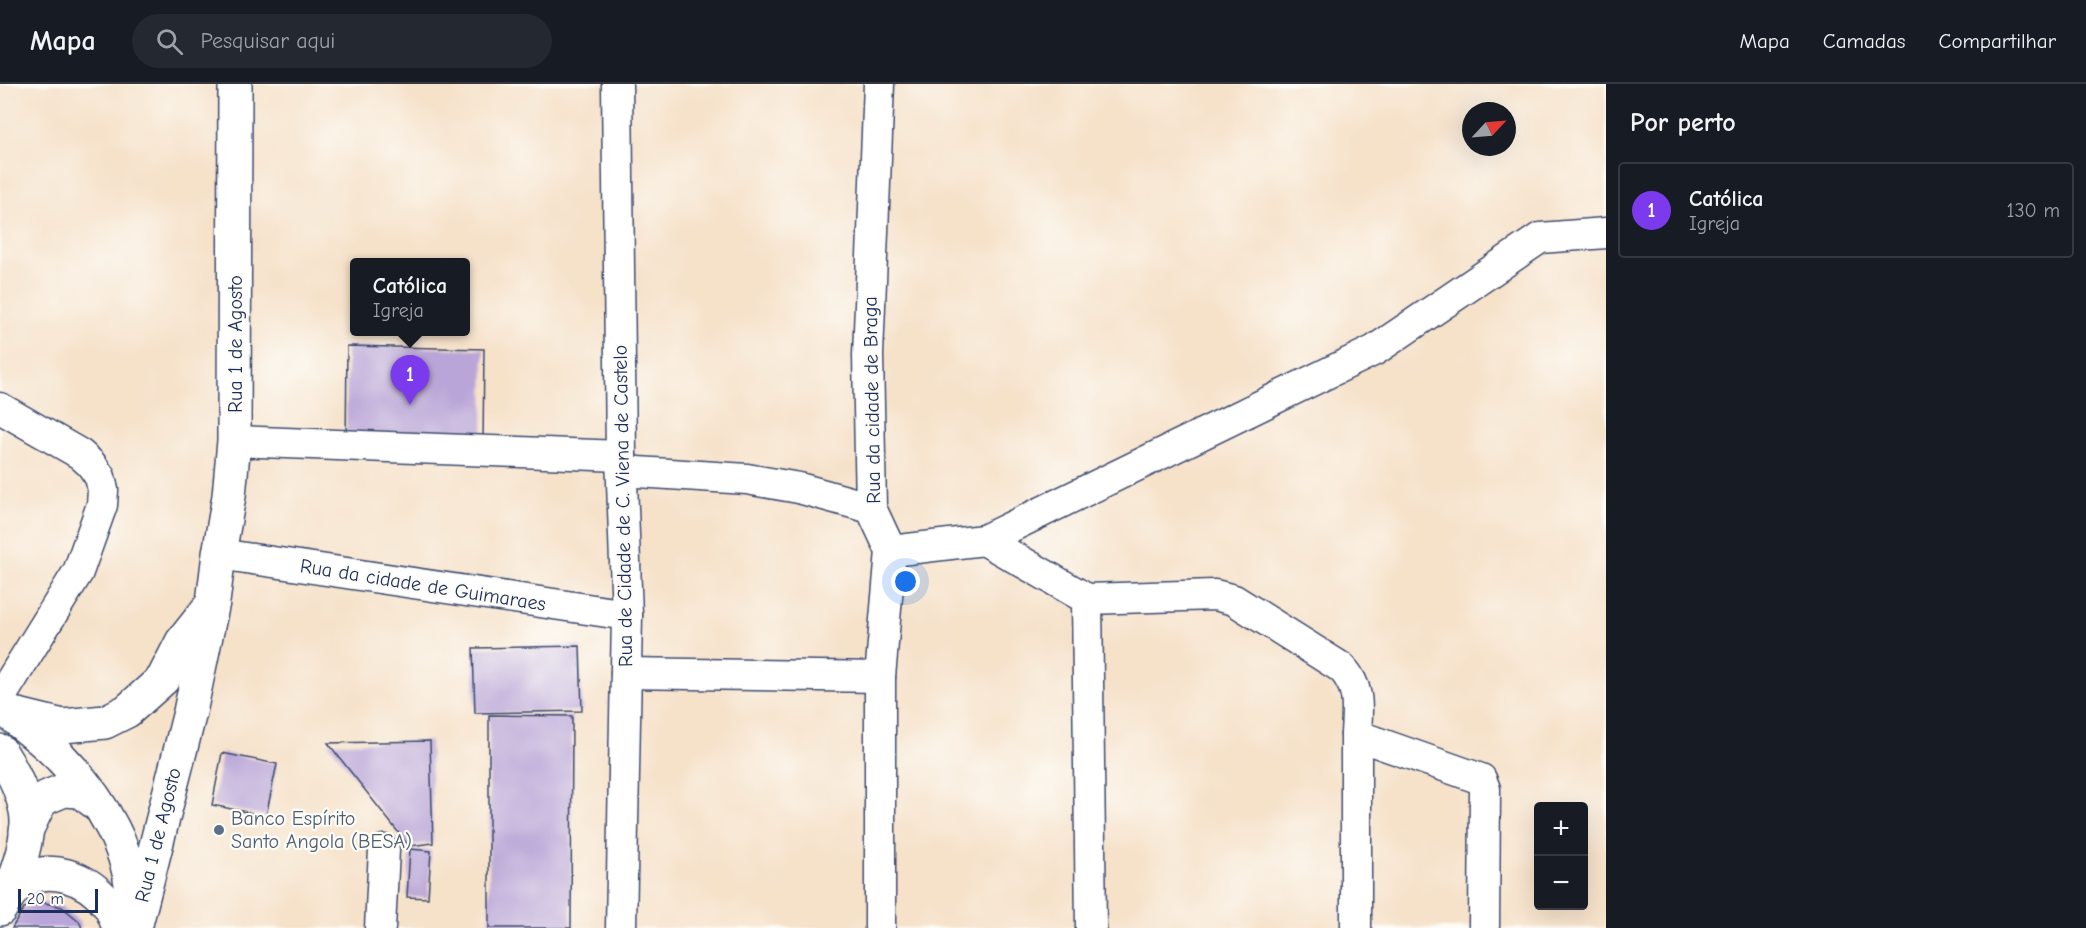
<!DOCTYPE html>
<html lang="pt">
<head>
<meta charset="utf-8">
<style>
  :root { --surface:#171b24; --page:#242831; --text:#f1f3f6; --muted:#9ea1a6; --line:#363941; --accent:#7c3aed }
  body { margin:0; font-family:"Comic Neue",sans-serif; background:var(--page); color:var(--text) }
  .controls { position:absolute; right:18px; bottom:18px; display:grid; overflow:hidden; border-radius:6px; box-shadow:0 6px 24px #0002 }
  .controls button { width:54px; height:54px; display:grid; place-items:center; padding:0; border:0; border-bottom:2px solid var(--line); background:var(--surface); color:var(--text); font:30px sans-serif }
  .compass { position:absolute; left:1462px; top:18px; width:54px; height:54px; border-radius:50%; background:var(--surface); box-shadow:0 6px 24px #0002; rotate:64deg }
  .scale { position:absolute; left:18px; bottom:15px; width:80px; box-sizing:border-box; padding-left:6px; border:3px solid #1b2f5e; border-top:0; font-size:16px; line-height:21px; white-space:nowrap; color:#1b2f5e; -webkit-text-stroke:4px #fdfcf7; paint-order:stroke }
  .you { position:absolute; left:906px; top:498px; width:21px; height:21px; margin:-15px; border:4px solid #fff; border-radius:50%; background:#1a73e8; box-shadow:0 0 0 9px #1a73e833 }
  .badge { display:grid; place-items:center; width:39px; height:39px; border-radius:50%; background:var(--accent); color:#fff; font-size:20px; font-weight:700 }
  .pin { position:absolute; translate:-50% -50px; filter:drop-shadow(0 2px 3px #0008) }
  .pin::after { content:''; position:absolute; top:32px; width:21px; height:18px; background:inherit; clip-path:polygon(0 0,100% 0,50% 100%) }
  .popup { position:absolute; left:350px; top:174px; width:120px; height:78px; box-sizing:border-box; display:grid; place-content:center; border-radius:6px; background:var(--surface); filter:drop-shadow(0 2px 4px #0005); font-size:20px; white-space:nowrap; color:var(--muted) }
  .popup b { font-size:22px; color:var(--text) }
  .popup::after { content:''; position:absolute; left:50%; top:100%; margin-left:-12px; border:12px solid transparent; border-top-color:var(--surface) }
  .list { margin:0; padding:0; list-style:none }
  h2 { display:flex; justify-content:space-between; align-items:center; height:78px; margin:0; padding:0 24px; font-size:26px }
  h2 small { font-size:20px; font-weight:400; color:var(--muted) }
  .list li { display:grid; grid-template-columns:39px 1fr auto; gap:18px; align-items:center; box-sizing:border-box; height:96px; margin:0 12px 12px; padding:0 12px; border:2px solid var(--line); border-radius:6px }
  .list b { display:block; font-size:22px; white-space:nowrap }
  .list p { margin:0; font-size:20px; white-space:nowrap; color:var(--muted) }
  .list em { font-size:20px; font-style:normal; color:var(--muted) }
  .icon { flex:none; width:33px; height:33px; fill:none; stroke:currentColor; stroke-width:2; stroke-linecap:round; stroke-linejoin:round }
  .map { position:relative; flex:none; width:1606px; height:844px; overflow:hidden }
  header { display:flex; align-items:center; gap:36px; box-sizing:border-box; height:84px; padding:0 30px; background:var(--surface); border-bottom:2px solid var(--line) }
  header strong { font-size:28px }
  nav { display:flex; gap:33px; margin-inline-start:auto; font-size:21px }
  .search { width:420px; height:54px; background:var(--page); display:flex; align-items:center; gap:15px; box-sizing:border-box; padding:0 21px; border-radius:33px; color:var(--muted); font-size:22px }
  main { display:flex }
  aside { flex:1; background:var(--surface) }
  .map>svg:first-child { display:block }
</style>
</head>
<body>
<header>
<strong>Mapa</strong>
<div class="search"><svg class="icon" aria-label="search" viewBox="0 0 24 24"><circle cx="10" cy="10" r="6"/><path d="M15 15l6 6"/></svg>Pesquisar aqui</div>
<nav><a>Mapa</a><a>Camadas</a><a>Compartilhar</a></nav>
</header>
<main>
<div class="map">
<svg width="1606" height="844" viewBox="0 0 1606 844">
  <rect width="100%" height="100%" fill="#fdfcf7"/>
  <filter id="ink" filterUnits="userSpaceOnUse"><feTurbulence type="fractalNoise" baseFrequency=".0167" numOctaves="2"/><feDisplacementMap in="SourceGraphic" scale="12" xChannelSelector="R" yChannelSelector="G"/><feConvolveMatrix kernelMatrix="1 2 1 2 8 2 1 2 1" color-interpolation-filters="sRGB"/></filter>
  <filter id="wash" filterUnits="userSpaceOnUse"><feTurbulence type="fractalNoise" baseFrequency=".008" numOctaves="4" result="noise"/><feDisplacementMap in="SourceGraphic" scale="24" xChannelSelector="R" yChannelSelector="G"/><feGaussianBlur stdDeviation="1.35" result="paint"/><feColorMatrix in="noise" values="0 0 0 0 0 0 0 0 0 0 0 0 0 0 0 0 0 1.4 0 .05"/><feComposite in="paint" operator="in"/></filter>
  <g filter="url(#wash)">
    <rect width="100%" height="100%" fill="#f6e1c9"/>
    <g id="blocks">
      <g fill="#b9a5d7">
        <polygon points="347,262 484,265 483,361 346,358"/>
        <polygon points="580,562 582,627 475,629 473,564"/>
        <polygon points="489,631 572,632 571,844 489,844"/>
        <polygon points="430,657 433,759 409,762 328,659"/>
        <polygon points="222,669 277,680 266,732 212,721"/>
        <polygon points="410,765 431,767 428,814 407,813"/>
        <polygon points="45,819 62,823 79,837 82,844 12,844 24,824"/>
      </g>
    </g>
  </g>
  <g filter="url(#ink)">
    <use href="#blocks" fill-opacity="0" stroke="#3c4a6e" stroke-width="1.5"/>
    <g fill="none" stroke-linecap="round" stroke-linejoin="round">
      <defs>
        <g id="minor">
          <polyline points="617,0 621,372 627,531 621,844"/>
          <polyline points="879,0 868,271 871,424 891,467 880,593 880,844"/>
          <polyline points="0,324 80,370 91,380 100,393 103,406 102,421 78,488 0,614"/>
          <polyline points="234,357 621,372"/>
          <polyline points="622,387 747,395 799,404 871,424"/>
          <polyline points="984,456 1375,266 1540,154 1606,149"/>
          <path d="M 891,467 L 984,456 L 1087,515 L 1215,511 L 1234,516 L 1342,584 C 1361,605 1357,624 1356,651 L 1481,695 L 1485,705 L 1484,844"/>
          <polyline points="219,470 627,531"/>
          <polyline points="1087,515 1091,844"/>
          <polyline points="626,589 880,593"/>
          <polyline points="1356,651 1356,844"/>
          <polyline points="380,844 384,766"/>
        </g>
        <g id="major">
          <path d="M 0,620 C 20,640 43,655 62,675 C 100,714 136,771 132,827"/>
          <polyline points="18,631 63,642 105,638 127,627 163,595 182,558 209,524"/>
          <path d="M 0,667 C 11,684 22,706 26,727 C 31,753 16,790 7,814"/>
          <polyline points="26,747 39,720 45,714 64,706 80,707 96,719"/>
          <path d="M 0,825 C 5,816 12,806 20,799 C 48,778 88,794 107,819 C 113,825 116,836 119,844"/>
          <polyline points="135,844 190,628 213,518 219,470 229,412 234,357 235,0"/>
        </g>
      </defs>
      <use href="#minor" stroke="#3c4a6e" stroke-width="33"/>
      <use href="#major" stroke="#3c4a6e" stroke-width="36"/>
      <use href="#minor" stroke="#fff" stroke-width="30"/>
      <use href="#major" stroke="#fff" stroke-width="33"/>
    </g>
  </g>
  <circle fill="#5c6f8a" stroke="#fdfcf7" stroke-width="2" cx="219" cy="746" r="6"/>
  <g text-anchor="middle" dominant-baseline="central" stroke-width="4.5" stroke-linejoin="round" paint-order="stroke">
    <g font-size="20" fill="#1b2f5e" stroke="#fdfcf7">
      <text transform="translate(235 260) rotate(-90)">Rua 1 de Agosto</text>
      <text transform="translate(872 316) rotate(-91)">Rua da cidade de Braga</text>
      <text transform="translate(623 422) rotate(-91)">Rua de Cidade de C. Viena de Castelo</text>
      <text transform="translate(423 501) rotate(9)">Rua da cidade de Guimaraes</text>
      <text transform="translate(158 751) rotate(-76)">Rua 1 de Agosto</text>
    </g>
    <g font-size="20" fill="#4e5e75" stroke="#fdfcf7" text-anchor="start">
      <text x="231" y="734">Banco Espírito<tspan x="231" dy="23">Santo Angola (BESA)</tspan></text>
    </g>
  </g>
</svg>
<div class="controls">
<button>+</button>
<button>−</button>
</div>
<svg class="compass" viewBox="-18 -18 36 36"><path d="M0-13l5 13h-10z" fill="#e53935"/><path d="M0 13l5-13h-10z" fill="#9ea1a6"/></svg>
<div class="scale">20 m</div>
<div class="you"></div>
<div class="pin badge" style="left:410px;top:321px">1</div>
<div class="popup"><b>Católica</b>Igreja</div>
</div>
<aside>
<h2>Por perto<small></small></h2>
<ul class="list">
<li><span class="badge">1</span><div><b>Católica</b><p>Igreja</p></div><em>130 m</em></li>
</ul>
</aside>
</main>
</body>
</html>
